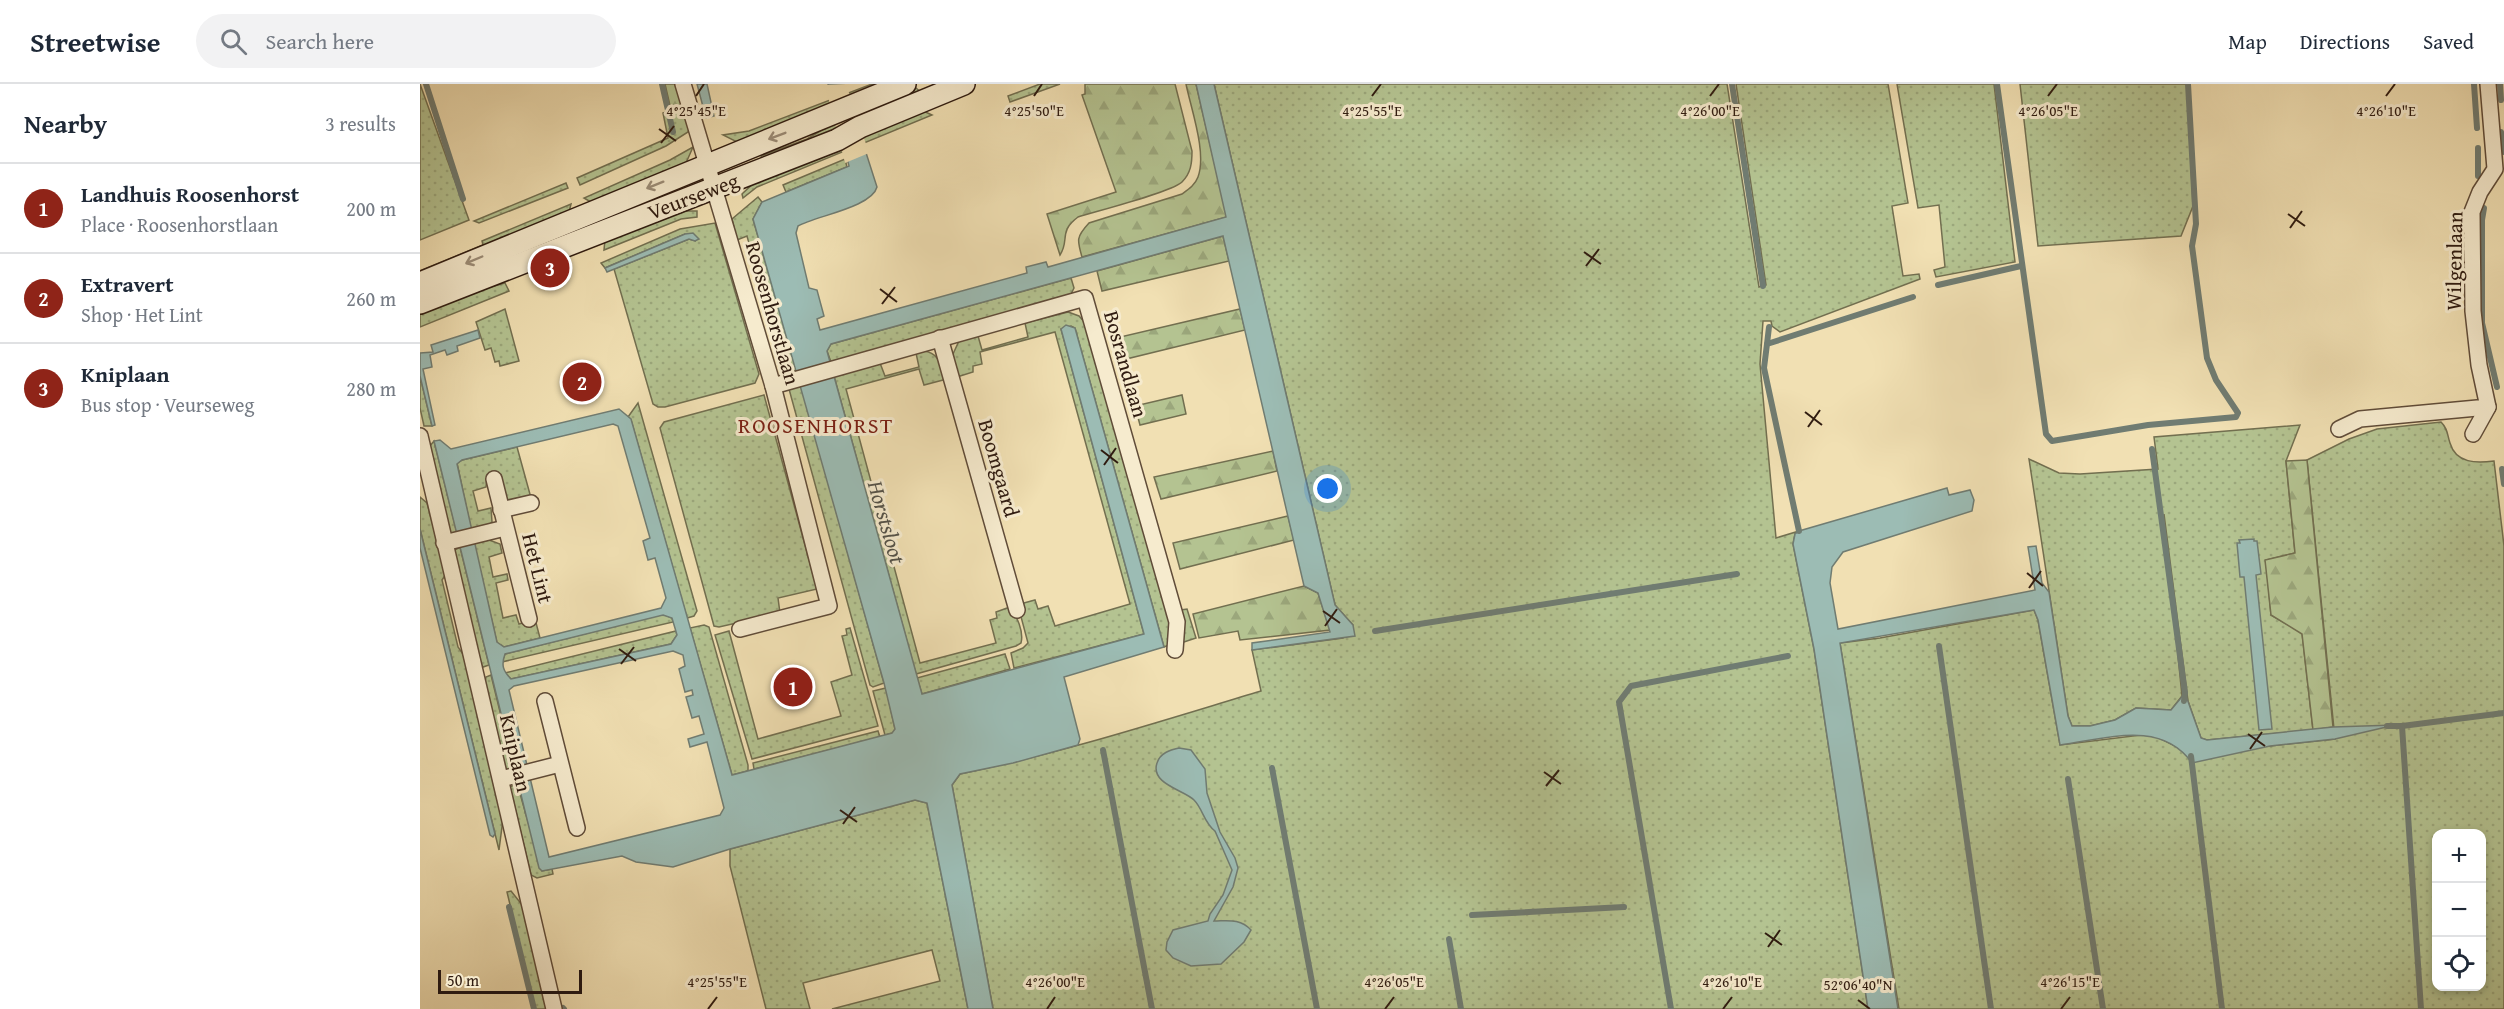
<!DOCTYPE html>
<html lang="en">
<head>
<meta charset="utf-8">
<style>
  :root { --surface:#fff; --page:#f2f2f3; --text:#1f2937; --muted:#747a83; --line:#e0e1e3; --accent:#8f2418 }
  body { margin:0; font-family:"Gentium Book Plus",serif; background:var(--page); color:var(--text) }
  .controls { position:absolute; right:18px; bottom:18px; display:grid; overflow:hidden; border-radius:12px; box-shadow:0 3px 9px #0003 }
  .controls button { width:54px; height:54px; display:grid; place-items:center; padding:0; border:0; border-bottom:2px solid var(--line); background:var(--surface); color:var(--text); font:30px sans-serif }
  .scale { position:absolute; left:18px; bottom:15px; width:144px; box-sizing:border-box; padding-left:6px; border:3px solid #2f1b10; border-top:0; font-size:16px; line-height:21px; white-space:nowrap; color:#2f1b10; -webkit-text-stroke:4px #f6ebce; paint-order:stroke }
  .you { position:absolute; left:908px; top:405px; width:21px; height:21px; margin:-15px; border:4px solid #fff; border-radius:50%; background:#1a73e8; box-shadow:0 0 0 9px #1a73e833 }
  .badge { display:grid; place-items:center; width:39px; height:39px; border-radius:50%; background:var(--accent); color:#fff; font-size:20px; font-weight:700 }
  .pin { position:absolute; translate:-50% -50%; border:3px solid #fff; box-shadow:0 2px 6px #0006 }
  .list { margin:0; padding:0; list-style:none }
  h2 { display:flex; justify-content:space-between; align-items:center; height:78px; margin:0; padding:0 24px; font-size:26px }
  h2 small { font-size:20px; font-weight:400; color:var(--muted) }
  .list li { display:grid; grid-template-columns:39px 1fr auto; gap:18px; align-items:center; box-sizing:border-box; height:90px; padding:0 24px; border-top:2px solid var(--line) }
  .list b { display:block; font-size:22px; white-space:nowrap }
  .list p { margin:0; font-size:20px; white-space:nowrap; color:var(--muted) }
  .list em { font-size:20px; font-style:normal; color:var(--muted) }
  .icon { flex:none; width:33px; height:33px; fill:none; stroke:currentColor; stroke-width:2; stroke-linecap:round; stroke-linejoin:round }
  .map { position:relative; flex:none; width:2084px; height:925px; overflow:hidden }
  header { display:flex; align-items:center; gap:36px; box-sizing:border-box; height:84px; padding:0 30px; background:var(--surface); border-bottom:2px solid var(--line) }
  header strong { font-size:28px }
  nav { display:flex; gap:33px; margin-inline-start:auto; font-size:21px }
  .search { width:420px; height:54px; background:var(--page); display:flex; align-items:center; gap:15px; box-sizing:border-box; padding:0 21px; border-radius:33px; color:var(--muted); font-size:22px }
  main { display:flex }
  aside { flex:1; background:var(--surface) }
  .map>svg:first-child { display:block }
</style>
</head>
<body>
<header>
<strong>Streetwise</strong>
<div class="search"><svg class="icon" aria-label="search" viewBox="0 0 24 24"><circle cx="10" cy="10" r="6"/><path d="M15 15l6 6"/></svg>Search here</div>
<nav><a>Map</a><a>Directions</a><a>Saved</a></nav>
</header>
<main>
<aside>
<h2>Nearby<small>3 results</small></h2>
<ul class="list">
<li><span class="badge">1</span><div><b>Landhuis Roosenhorst</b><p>Place · Roosenhorstlaan</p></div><em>200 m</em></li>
<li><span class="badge">2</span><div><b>Extravert</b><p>Shop · Het Lint</p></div><em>260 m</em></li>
<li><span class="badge">3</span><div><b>Kniplaan</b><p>Bus stop · Veurseweg</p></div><em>280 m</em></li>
</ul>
</aside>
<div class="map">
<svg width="2084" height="925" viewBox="0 0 2084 925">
  <defs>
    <pattern id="grass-dots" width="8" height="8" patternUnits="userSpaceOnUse" patternTransform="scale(1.5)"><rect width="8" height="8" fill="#b4c391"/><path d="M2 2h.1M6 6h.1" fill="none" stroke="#9ba77c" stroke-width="1.8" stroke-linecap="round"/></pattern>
    <pattern id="forest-firs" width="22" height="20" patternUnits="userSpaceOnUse" patternTransform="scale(1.5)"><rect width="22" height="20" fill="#b4c391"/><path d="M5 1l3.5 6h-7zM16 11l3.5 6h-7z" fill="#9ba77c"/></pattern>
  </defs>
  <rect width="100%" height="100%" fill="#f1e0b3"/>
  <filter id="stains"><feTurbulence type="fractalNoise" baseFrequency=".00333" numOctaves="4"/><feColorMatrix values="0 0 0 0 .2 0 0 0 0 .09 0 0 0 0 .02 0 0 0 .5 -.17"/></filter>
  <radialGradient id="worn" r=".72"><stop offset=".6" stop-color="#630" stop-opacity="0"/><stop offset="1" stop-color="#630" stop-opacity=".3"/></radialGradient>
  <g fill="url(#grass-dots)" stroke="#726f50" stroke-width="1.5" fill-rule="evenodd">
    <polygon points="0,0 49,136 0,156"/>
    <polygon points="452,0 468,0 317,58 303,51 329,47"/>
    <polygon points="620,0 640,0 590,18 588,12"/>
    <path d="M 794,0 L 1307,0 L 1339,203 L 1346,201 L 1316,0 L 1468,0 L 1488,119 L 1472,122 L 1483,192 L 1499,190 L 1500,195 L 1360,248 L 1352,242 L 1351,237 L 1343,237 L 1340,280 L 1356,454 L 1379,447 L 1375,450 L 1373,460 L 1394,565 L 1448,925 L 573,925 L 532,701 L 540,690 C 642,669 741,637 841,607 L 832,566 L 923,554 L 933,541 L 915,521 Z"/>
    <polygon points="1477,0 1574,0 1595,178 1516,193 1514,186 1525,183 1519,121 1498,124"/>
    <polygon points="1600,0 1767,0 1773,122 1761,152 1618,162"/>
    <polygon points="496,4 503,10 344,80 341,72 387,55 430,29"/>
    <polygon points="263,22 269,45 268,48 246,62 160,101 157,94 248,54 243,29"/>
    <polygon points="499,25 512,31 337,103 323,114 322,110 336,97"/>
    <polygon points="273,63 266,79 174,120 164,114 250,76"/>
    <polygon points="425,75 427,83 366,108 363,101"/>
    <polygon points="146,99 148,104 59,139 54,137"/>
    <polygon points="338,113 342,118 333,135 377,287 364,289 327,152 317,156 312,135"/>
    <polygon points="151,120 149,128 0,191 0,187 63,161 62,157"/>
    <polygon points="261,127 277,127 277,133 261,135 184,166 185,155"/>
    <polygon points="295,139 339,290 335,299 245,323 238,323 233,320 194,185 269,155 276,157 265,150 185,184 181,179 260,145"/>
    <polygon points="651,194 654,204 650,212 411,278 407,267 411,260"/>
    <polygon points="85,199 89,207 0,243 0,226 30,214"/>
    <polygon points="85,225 99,277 80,282 79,277 75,278 71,264 65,266 56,238"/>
    <polygon points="648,228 659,232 667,241 749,535 749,561 744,563 655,244 651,242 641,245 724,550 594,584 591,569 603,564 608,559 600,529 600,520 615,516 618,525 628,522 635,542 710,520 635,248 560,268 562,280 553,282 553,288 537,293 533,270 539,257 558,252 562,266 608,253 605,239"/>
    <path d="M 504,267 C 519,269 521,281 527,295 L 504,301 L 499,285 L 426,305 L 500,579 L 576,559 L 570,536 L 577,534 L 576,528 L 590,523 C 597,532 604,548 601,559 L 596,562 L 496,590 L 414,292 L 460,279 L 465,292 L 499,283 L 496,269 Z"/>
    <polygon points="0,292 12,342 4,342 0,324"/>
    <polygon points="381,301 464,599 453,603 450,601 369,305"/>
    <polygon points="344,311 397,505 358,514 360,529 299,543 294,542 240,344 244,338"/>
    <polygon points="218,319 277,527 274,532 267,534 211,336 208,333"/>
    <path d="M 2021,338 C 2028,345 2027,350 2030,359 C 2036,380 2057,379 2074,377 L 2084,462 L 2084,925 L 1479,925 L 1420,559 L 1460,554 L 1614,526 L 1618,536 L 1640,661 L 1721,651 L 1735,652 L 1763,666 L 1850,662 L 1915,655 L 1887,376 L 1929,355 L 1957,345 ZM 2016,750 L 2062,750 L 2062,902 L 2016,902 Z"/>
    <polygon points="1880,341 1866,377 1875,469 1846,476 1851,531 1882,549 1893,646 1787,656 1781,654 1768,617 1744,430 1762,612 1751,626 1716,624 1695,636 1670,642 1652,642 1648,632 1609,375 1639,389 1660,390 1738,385 1734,353"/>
    <polygon points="14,357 37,449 32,450 29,448 9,363"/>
    <polygon points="97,363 111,414 90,417 85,413 79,390 67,393 66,403 53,407 58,427 71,424 72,438 68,442 51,445 37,379 42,376"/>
    <polygon points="0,413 7,419 26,490 22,496 38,563 45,573 83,735 79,766 0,445"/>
    <polygon points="69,456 80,460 82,469 69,473 73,493 87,490 88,496 76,499 83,534 96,531 99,540 115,535 120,554 84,563 77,559 54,459"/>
    <polygon points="40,463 69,581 63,583 61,580 33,467"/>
    <polygon points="767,525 776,554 761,559 761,526"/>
    <polygon points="243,530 252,534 253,538 82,578 85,570"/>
    <polygon points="284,541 289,543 328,681 328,687 312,691 270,544"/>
    <polygon points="430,544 458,642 332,675 295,551 309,547 338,655 421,632 411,598 432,591 422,552 427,551 426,545"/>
    <polygon points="256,547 257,551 251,560 91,595 85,589"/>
    <polygon points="585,570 590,585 502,610 497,594"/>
    <polygon points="71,591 94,685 88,686 85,684 65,598 66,593"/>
    <polygon points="466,604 475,645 473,649 465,651 453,607"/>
    <polygon points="458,647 460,653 334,685 333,679"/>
    <polygon points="97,699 122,787 132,785 133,790 117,794 111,791 90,703"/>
    <polygon points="495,716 507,719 548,925 412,925 520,897 512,866 383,899 390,925 346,925 310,782 310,765"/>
    <polygon points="91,807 103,822 128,925 115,925 87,808"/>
  </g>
  <g fill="url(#forest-firs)" stroke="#726f50" stroke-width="1.5">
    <polygon points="245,0 257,0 263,22 251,26"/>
    <path d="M 665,0 L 755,0 L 772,67 C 772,79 771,89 762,98 C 752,108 677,127 658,133 C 638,148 650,156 640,171 L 627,130 L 696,108 L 662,11 L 665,10 Z"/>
    <path d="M 766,0 L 776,0 L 807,133 L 662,173 C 657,156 656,153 669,139 L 762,110 C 769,105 775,101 778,93 C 787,69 771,25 766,0 Z"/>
    <polygon points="803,152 809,177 682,207 677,187"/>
    <polygon points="820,225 825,246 702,276 696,254"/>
    <polygon points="762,311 766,330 720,341 715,322"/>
    <polygon points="853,367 857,387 741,415 734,393"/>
    <polygon points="1887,376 1913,643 1893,646 1882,550 1851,531 1845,476 1875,469 1866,377"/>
    <polygon points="868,432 874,456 760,485 753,459"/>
    <polygon points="884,502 898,509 910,546 820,556 818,547 779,554 773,530"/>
  </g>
  <g fill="#9cbcb4" stroke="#707c72" stroke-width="1.5" fill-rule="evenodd">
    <polygon points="277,0 287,0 294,32 286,34"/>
    <path d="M 408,0 L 424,0 L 457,103 C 452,123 396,132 378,142 L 376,149 L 389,204 L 397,206 L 404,232 L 397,235 L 400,246 L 607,189 L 606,183 L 626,178 L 628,183 L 806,133 L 776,0 L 794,0 L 915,521 L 933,541 L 935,552 L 832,566 L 832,559 L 910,548 L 898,509 L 884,502 L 803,152 L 411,260 L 407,267 L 502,610 L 724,550 L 641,245 L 646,241 L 655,244 L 744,563 L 644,593 L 660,655 L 658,661 L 593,679 L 540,690 L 532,701 L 573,925 L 548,925 L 507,719 L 495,716 L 310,765 L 253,783 L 216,778 L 202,772 L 122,787 L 119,784 L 14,357 L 20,356 L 31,365 L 199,325 L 211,335 L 312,691 L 472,649 L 475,645 L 464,599 L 333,135 L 342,118 L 429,82 ZM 193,340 L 198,342 L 230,454 L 223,457 L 228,476 L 235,474 L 246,514 L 241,524 L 84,563 L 77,558 L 37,380 L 42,376 ZM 243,531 L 252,534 L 257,551 L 251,560 L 91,595 C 83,587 81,581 85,570 ZM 253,567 L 263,571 L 265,582 L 259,585 L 265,608 L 272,606 L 273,611 L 266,613 L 272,634 L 279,632 L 284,650 L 268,655 L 270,663 L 287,658 L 304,724 L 300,731 L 129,773 L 89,606 L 94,602 Z"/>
    <polygon points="273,149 279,155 275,157 269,155 187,188 185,184 265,150"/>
    <polygon points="58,246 60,254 37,262 38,267 27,271 25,266 10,271 12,283 3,285 15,341 12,342 0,292 0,269 13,268 11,261"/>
    <path d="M 1527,404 L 1529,411 L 1550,406 L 1554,416 L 1552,427 L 1423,468 L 1412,483 L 1410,499 L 1418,545 L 1615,506 L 1608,463 L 1616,462 L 1622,499 L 1629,508 L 1648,632 L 1652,642 L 1670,642 L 1695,636 L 1716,624 L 1751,626 L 1765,609 L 1781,654 L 1787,656 L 1913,643 L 1975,641 L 1915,655 L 1850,662 L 1772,679 C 1741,635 1686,655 1640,661 L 1618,536 L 1614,526 L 1420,559 L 1478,925 L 1448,925 L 1394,565 L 1373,460 L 1375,450 L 1379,447 Z"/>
    <polygon points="0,445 75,750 73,753 70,751 0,464"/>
    <polygon points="1834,455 1834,457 1837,457 1841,490 1836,491 1852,645 1839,646 1824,493 1820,493 1817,459 1820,459 1819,456"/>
    <path d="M 759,664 L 771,666 L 785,685 L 787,709 L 800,748 L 815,774 L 818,784 L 813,803 L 794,837 C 807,837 820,834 831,846 L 824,858 L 801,880 L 771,882 L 753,874 L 746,866 L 747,858 L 753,846 L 788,837 L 790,830 L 803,811 L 812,786 L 795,747 C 784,739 783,725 774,716 C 764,706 730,700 737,679 C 740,669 750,666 759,664 Z"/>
  </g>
  <polygon fill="#f1e0b3" points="426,0 449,69 425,79 405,1"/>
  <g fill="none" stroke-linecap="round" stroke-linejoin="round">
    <g stroke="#707c72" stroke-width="6">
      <polyline points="6,0 43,115"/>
      <polyline points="242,0 253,48"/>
      <polyline points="1312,0 1343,202"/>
      <polyline points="1577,0 1626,350 1632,357 1728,341 1816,333 1818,329 1796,296 1787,274 1772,162 1776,140 1768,0"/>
      <polyline points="2054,0 2057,44"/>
      <polyline points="2080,0 2081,16"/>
      <polyline points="2081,48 2084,68"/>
      <polyline points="2058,64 2058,92"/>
      <polyline points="2064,124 2062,136 2062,239 2077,303"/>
      <polyline points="1518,201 1601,182"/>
      <polyline points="1347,260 1349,243"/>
      <polyline points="1732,365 1765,609 1764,617"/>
      <polyline points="2082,385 2084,400"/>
      <polyline points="1379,447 1344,284 1347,260 1493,213"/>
      <polyline points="955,547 1317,490"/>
      <polyline points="1519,562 1571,925"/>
      <polyline points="1967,642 1982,642 2084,629"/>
      <polyline points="1982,642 2001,925"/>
      <polyline points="683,666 732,925"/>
      <polyline points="1771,672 1802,925"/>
      <polyline points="852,684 897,925"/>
      <polyline points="1648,695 1683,925"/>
      <polyline points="89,823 114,925"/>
      <polyline points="1052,831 1204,823"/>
      <polyline points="1029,855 1041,925"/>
      <polyline points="143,924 144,925"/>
      <polyline points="1251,925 1199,618 1211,602 1368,572"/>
    </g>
    <defs>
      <g id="street">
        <polyline points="263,0 353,302 409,522 320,545"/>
        <polyline points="520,254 597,526"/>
        <polyline points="353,302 665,214 757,538 755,566"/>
        <polyline points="1919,345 1940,335 2068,323 2059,281 2053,227 2052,128 2060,108 2075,85 2068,0"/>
        <polyline points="2053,350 2068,323"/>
        <polyline points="0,352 134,925"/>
        <polyline points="74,395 109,535"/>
        <polyline points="81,426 111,419"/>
        <polyline points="24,459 85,444"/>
        <polyline points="125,617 157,744"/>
        <polyline points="81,695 140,680"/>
      </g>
      <g id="secondary">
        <polyline points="0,199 485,0"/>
        <polyline points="0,219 417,56 440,43 544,0"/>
      </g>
    </defs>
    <use href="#street" stroke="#604c39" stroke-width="18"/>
    <use href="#secondary" stroke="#2f1b10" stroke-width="24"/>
    <use href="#street" stroke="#f6ebce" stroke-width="15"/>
    <use href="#secondary" stroke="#f6ebce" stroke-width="21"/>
  </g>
  <defs><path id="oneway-shaft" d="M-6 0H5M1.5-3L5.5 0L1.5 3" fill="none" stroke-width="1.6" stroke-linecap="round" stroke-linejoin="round" transform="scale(1.5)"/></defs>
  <g stroke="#9c8d78">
    <use href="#oneway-shaft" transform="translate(357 52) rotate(159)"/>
    <use href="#oneway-shaft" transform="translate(235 101) rotate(158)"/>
    <use href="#oneway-shaft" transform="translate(54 176) rotate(157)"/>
  </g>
  <path fill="none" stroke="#2f1b10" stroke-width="2" d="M 276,12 L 284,0M 614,12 L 622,0M 952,12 L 961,0M 1290,12 L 1299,0M 1628,12 L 1637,0M 1966,12 L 1975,0M 239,45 L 256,57M 241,59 L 254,42M 1868,130 L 1885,142M 1870,144 L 1882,127M 1164,168 L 1181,180M 1166,182 L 1179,165M 460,205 L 477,218M 462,220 L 475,203M 1385,328 L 1402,341M 1388,343 L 1400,326M 681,366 L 698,379M 684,381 L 696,364M 1607,489 L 1623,502M 1609,504 L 1621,487M 903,527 L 920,539M 905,542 L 917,525M 199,565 L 216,577M 201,580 L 214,563M 1828,650 L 1845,662M 1830,665 L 1842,648M 1124,688 L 1141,700M 1126,702 L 1139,686M 420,726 L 437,738M 423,740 L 435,723M 1345,849 L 1362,861M 1348,863 L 1360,846M 1438,916 L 1450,925M 288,925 L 297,913M 627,925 L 635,913M 965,925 L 974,913M 1303,925 L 1312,913M 1641,925 L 1650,913"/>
  <g text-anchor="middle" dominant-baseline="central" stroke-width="6" stroke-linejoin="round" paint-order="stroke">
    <g font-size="21" fill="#2f1b10" stroke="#f6ebce">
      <text transform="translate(273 112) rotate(-21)">Veurseweg</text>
      <text transform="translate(2034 177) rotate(-89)">Wilgenlaan</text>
      <text transform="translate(353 229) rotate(74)">Roosenhorstlaan</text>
      <text transform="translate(706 280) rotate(74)">Bosrandlaan</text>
      <text transform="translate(579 384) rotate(74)">Boomgaard</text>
      <text transform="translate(118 484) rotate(76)">Het Lint</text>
      <text transform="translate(96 669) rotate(77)">Kniplaan</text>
    </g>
    <g font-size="22" letter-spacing="1.5" fill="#7a1f14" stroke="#f6ebce">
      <text x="396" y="341">ROOSENHORST</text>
    </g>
    <g font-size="22" font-style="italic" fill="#555349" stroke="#f6ebce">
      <text transform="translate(467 438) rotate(74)">Horstsloot</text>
    </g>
  </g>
  <g font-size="15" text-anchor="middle" fill="#2f1b10" stroke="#f6ebce" stroke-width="6" stroke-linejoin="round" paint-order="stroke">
    <text x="276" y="32">4°25'45"E</text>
    <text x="614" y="32">4°25'50"E</text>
    <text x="952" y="32">4°25'55"E</text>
    <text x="1290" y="32">4°26'00"E</text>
    <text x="1628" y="32">4°26'05"E</text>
    <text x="1966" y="32">4°26'10"E</text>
    <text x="297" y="903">4°25'55"E</text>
    <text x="635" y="903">4°26'00"E</text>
    <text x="974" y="903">4°26'05"E</text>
    <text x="1312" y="903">4°26'10"E</text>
    <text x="1650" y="903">4°26'15"E</text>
    <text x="1438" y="906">52°06'40"N</text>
  </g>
  <rect width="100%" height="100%" filter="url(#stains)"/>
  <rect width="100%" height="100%" fill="url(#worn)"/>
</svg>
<div class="controls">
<button>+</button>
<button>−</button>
<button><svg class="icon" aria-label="locate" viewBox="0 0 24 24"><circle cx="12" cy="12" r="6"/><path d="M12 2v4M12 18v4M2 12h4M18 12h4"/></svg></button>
</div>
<div class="scale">50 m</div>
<div class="you"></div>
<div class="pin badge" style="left:373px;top:603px">1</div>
<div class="pin badge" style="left:162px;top:298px">2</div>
<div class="pin badge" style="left:130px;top:184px">3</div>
</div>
</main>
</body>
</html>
